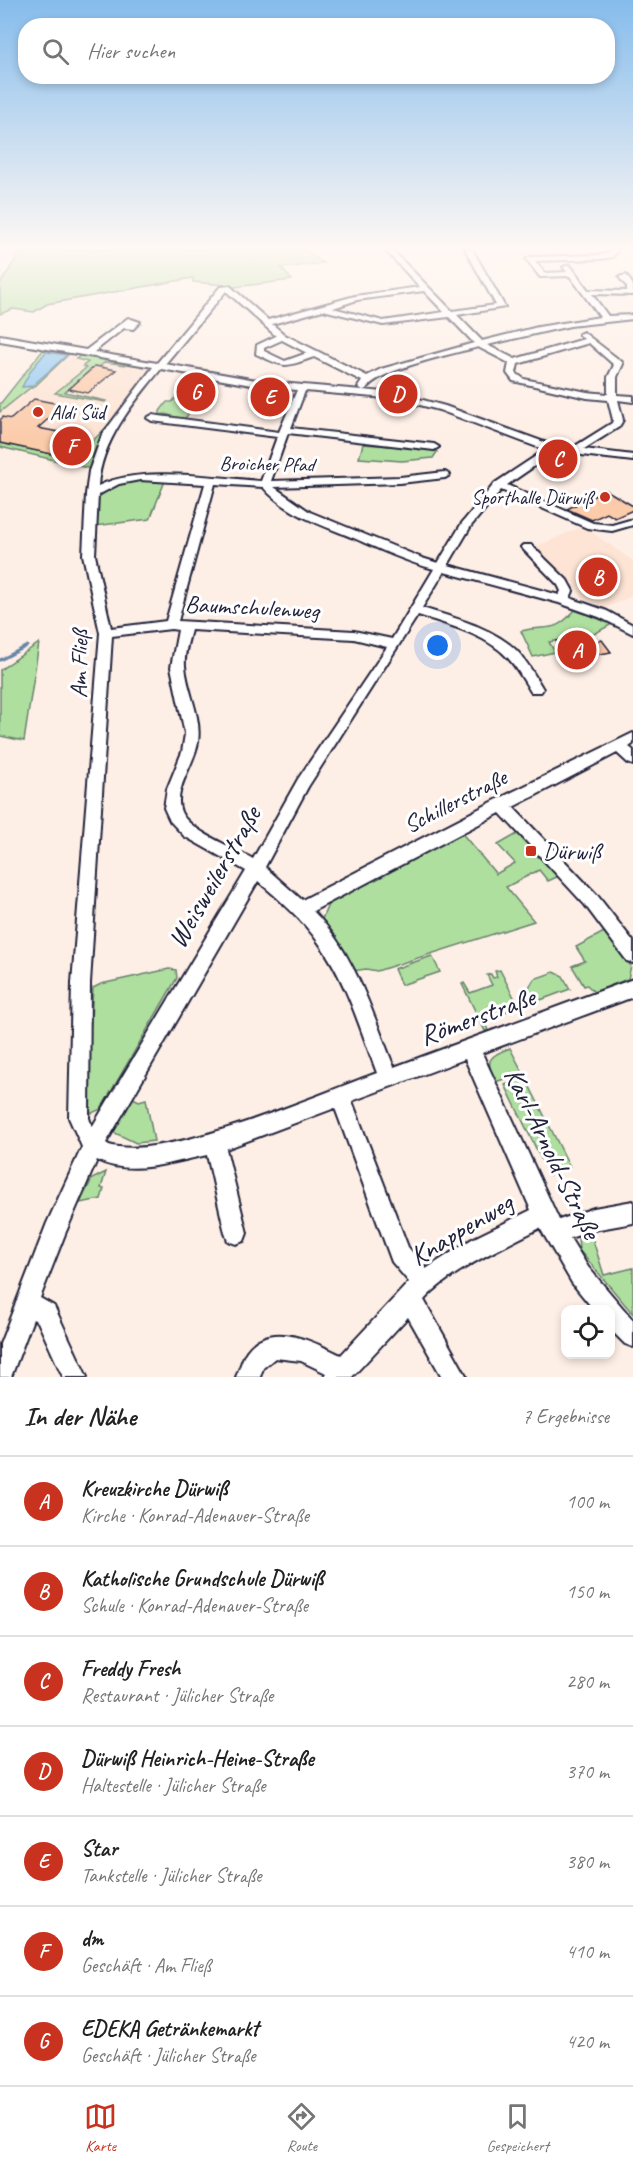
<!DOCTYPE html>
<html lang="de">
<head>
<meta charset="utf-8">
<style>
  :root { --surface:#fff; --page:#f2f2f2; --text:#222; --muted:#767676; --line:#e0e0e0; --accent:#c8321e }
  body { margin:0; font-family:Caveat,sans-serif; background:var(--page); color:var(--text) }
  .controls { position:absolute; right:18px; bottom:18px; display:grid; overflow:hidden; border-radius:12px; box-shadow:0 3px 9px #0003 }
  .controls button { width:54px; height:54px; display:grid; place-items:center; padding:0; border:0; border-bottom:2px solid var(--line); background:var(--surface); color:var(--text); font:30px sans-serif }
  .you { position:absolute; left:438px; top:646px; width:21px; height:21px; margin:-15px; border:4px solid #fff; border-radius:50%; background:#1a73e8; box-shadow:0 0 0 9px #1a73e833 }
  .badge { display:grid; place-items:center; width:39px; height:39px; border-radius:50%; background:var(--accent); color:#fff; font-size:20px; font-weight:700 }
  .pin { position:absolute; translate:-50% -50%; border:3px solid #fff; box-shadow:0 2px 6px #0006 }
  .list { margin:0; padding:0; list-style:none }
  h2 { display:flex; justify-content:space-between; align-items:center; height:78px; margin:0; padding:0 24px; font-size:26px }
  h2 small { font-size:20px; font-weight:400; color:var(--muted) }
  .list li { display:grid; grid-template-columns:39px 1fr auto; gap:18px; align-items:center; box-sizing:border-box; height:90px; padding:0 24px; border-top:2px solid var(--line) }
  .list b { display:block; font-size:22px; white-space:nowrap }
  .list p { margin:0; font-size:20px; white-space:nowrap; color:var(--muted) }
  .list em { font-size:20px; font-style:normal; color:var(--muted) }
  .icon { flex:none; width:33px; height:33px; fill:none; stroke:currentColor; stroke-width:2; stroke-linecap:round; stroke-linejoin:round }
  .map { position:relative; flex:none; width:633px; height:1377px; overflow:hidden }
  .search { position:absolute; background:var(--surface); box-shadow:0 3px 9px #0003; left:18px; right:18px; top:18px; height:66px; display:flex; align-items:center; gap:15px; box-sizing:border-box; padding:0 21px; border-radius:24px; color:var(--muted); font-size:22px }
  .sheet { height:708px; background:var(--surface) }
  nav { display:flex; justify-content:space-around; align-items:center; box-sizing:border-box; height:84px; border-top:2px solid var(--line); background:var(--surface); font-size:16px; color:var(--muted) }
  nav a { display:grid; justify-items:center; gap:3px }
  nav .on { color:var(--accent) }
  .map>svg:first-child { display:block }
</style>
</head>
<body>
<div class="map">
<svg width="633" height="1377" viewBox="0 0 633 1377">
  <rect width="100%" height="100%" fill="#feefe6"/>
  <filter id="ink" filterUnits="userSpaceOnUse"><feTurbulence type="fractalNoise" baseFrequency=".0167" numOctaves="2"/><feDisplacementMap in="SourceGraphic" scale="12" xChannelSelector="R" yChannelSelector="G"/><feConvolveMatrix kernelMatrix="1 2 1 2 8 2 1 2 1" color-interpolation-filters="sRGB"/></filter>
  <g filter="url(#ink)">
    <g fill="#fde4d4">
      <polygon points="71,353 146,367 148,368 147,372 117,416 72,459 0,444 0,408"/>
      <polygon points="583,526 633,561 633,595 606,608 582,598 580,593 533,548"/>
    </g>
    <g fill="#aedf9f" stroke="#68806d" stroke-width="1.5">
      <polygon points="93,249 303,249 323,263 281,268 292,280 227,288 225,285 193,282 193,278 47,304 34,312 13,309 0,314 0,284 21,251"/>
      <polygon points="43,350 69,354 33,388 30,388 0,412 0,404"/>
      <polygon points="81,355 126,363 125,365 105,362 99,367 95,366 65,392 106,401 105,402 55,393 86,368 83,366 88,362 76,359"/>
      <polygon points="180,393 187,394 179,404 193,407 184,420 166,414 160,415 160,411 167,402 172,402"/>
      <polygon points="118,415 91,469 0,447 0,443 75,459"/>
      <polygon points="363,444 432,449 437,452 433,458 402,461 359,458"/>
      <path d="M 141,480 L 165,481 L 150,519 L 95,526 L 98,498 C 111,486 123,482 141,480 Z"/>
      <path d="M 575,610 L 612,624 L 594,634 L 549,642 L 555,652 L 533,657 L 521,631 C 549,624 553,635 575,610 Z"/>
      <polygon points="39,643 24,741 0,736 0,670"/>
      <polygon points="460,831 496,874 515,863 498,845 519,833 559,876 548,881 539,870 506,887 534,921 377,971 366,969 353,971 342,949 322,919 332,895"/>
      <polygon points="604,932 631,966 628,979 594,992 587,985 584,986 572,966 585,961 576,947"/>
      <polygon points="432,956 440,972 401,985 394,969"/>
      <polygon points="169,969 176,970 177,978 101,1109 90,1114 85,1110 93,988 101,984"/>
      <polygon points="500,970 519,1007 483,1019 488,1030 485,1031 462,984 464,983 470,993 492,985 487,975 491,974 493,978 497,977 495,971"/>
      <polygon points="554,972 563,976 570,989 535,1002 528,989 534,979"/>
      <path d="M 510,1048 L 523,1073 L 495,1082 C 485,1060 488,1056 510,1048 Z"/>
      <polygon points="525,1077 570,1167 549,1175 505,1085"/>
      <polygon points="131,1097 139,1101 146,1099 154,1141 136,1143 113,1132"/>
      <polygon points="106,1172 101,1188 104,1189 101,1199 80,1203 92,1179"/>
      <polygon points="590,1231 604,1275 633,1268 633,1314 579,1250 578,1237"/>
    </g>
    <polygon fill="#92c9f1" stroke="#6586a8" stroke-width="1.5" points="46,352 67,355 32,386 22,387 31,370"/>
    <g fill="none" stroke-linecap="round" stroke-linejoin="round">
      <polyline stroke="#6586a8" stroke-width="3" points="0,660 27,646"/>
    </g>
    <g fill="#fbcbaa" stroke="#22223b" stroke-width="1.5">
      <polygon points="95,366 116,370 88,393 69,389"/>
      <polygon points="34,399 64,405 38,428 90,438 70,458 0,443 0,420 3,417 11,419"/>
      <polygon points="606,490 633,506 633,510 615,518 607,513 592,520 567,509"/>
      <polygon points="582,636 587,643 602,640 611,652 569,660 556,641"/>
    </g>
    <g fill="none" stroke-linecap="round" stroke-linejoin="round">
      <defs>
        <path id="minor" d="M 384,249 L 391,249 L 452,311 L 496,305 L 465,249 L 472,249 L 505,307 L 457,315 L 482,341 L 538,327 L 600,317 L 570,276 L 540,277 L 526,259 L 530,257 L 601,255 L 608,253 L 611,249 L 618,249 L 613,257 L 601,259 L 535,261 L 545,273 L 567,272 L 563,267 L 570,265 L 588,290 L 627,291 L 627,287 L 619,277 L 626,275 L 633,285 L 633,295 L 592,294 L 608,316 L 633,315 L 633,319 L 570,326 L 487,345 L 515,359 L 584,339 L 579,334 L 583,332 L 622,362 L 623,364 L 617,377 L 617,395 L 633,396 L 633,402 L 618,400 L 623,420 L 619,427 L 584,449 L 633,455 L 633,461 L 555,452 L 507,485 L 593,523 L 612,525 L 633,519 L 633,525 L 612,531 L 587,528 L 501,490 L 471,526 L 448,565 L 559,595 L 561,591 L 558,585 L 521,547 L 523,545 L 531,545 L 567,580 L 573,591 L 570,598 L 607,611 L 633,625 L 633,634 L 599,617 L 559,603 L 444,572 L 422,608 C 454,618 492,627 516,650 C 527,661 535,676 543,689 L 541,692 L 531,692 C 524,681 517,667 507,657 C 485,634 448,625 418,615 L 308,787 L 265,867 L 302,900 L 496,800 L 633,733 L 633,744 L 629,747 L 633,750 L 633,765 L 628,763 L 617,753 L 513,807 L 597,895 L 633,941 L 633,963 L 627,961 L 585,905 L 500,813 L 313,911 C 355,953 372,1013 394,1067 L 633,979 L 633,997 L 482,1053 L 559,1220 L 594,1208 L 633,1201 L 633,1223 L 594,1230 L 570,1238 L 588,1267 L 633,1320 L 633,1347 L 625,1344 L 610,1329 L 610,1310 L 594,1310 L 572,1283 L 540,1228 C 504,1247 451,1270 424,1300 L 467,1377 L 442,1377 L 408,1317 L 352,1377 L 324,1377 L 326,1373 L 301,1361 L 275,1358 L 263,1368 L 260,1377 L 236,1377 C 240,1369 242,1358 247,1351 C 270,1319 313,1342 341,1355 L 409,1282 L 392,1262 L 335,1108 L 226,1149 L 247,1233 L 244,1241 L 236,1244 L 228,1241 L 225,1233 L 207,1155 C 172,1162 130,1177 97,1160 L 65,1234 L 40,1298 L 54,1306 L 87,1377 L 63,1377 L 38,1322 L 33,1319 L 11,1377 L 0,1377 L 0,1344 L 47,1223 L 82,1147 L 69,1118 L 72,983 L 100,633 L 83,555 L 86,494 L 89,471 L 102,435 L 153,367 L 0,341 L 0,335 L 86,350 L 128,318 L 140,322 L 133,329 L 124,328 L 94,352 L 157,363 L 220,287 L 230,286 L 268,320 L 355,296 L 420,287 ZM 226,291 L 276,336 L 257,345 L 256,354 C 287,368 282,368 314,357 L 362,381 L 358,387 L 363,390 L 366,389 C 379,369 453,354 478,347 L 509,363 L 507,373 L 513,381 L 587,398 L 608,400 L 613,420 L 612,423 L 572,448 L 555,446 L 445,406 L 397,393 L 268,382 L 165,364 ZM 424,291 L 444,312 L 383,321 L 333,308 L 357,300 ZM 323,310 L 383,325 L 449,317 L 474,343 L 381,369 L 367,376 L 285,335 L 272,324 ZM 282,340 L 307,353 L 285,361 L 264,351 L 264,348 ZM 589,343 L 614,365 L 608,377 L 608,394 L 587,392 L 524,379 L 516,373 L 518,364 ZM 161,369 L 268,388 L 297,390 L 279,432 L 152,415 L 147,418 L 152,421 L 277,437 L 261,481 C 215,478 139,465 98,486 C 101,441 133,403 161,369 ZM 305,391 L 397,399 L 439,410 L 545,450 L 495,483 L 462,523 L 438,563 L 422,558 L 310,512 L 274,487 L 400,483 L 445,478 L 450,475 L 445,472 L 400,477 L 271,481 L 288,433 L 434,450 L 439,447 L 434,444 L 291,428 ZM 140,480 L 205,484 L 166,621 L 111,628 L 95,555 L 98,495 L 119,484 ZM 215,484 L 263,487 C 286,514 324,526 356,539 C 381,550 407,562 434,569 L 392,639 L 354,631 L 178,621 ZM 171,629 L 178,630 L 171,667 L 185,734 L 182,752 L 167,789 L 164,808 L 170,821 L 184,836 L 246,871 L 92,1127 L 89,1118 L 90,983 L 112,636 ZM 191,630 L 354,639 L 387,647 L 298,779 L 253,859 C 235,848 189,831 181,812 C 172,790 195,764 198,742 C 202,716 187,692 185,666 C 184,654 188,642 191,630 ZM 258,881 C 280,900 302,919 319,943 C 347,982 360,1029 377,1073 C 319,1094 165,1162 109,1145 L 106,1143 ZM 465,1059 L 531,1210 L 472,1239 L 426,1269 L 408,1247 L 352,1101 Z"/>
      </defs>
      <use href="#minor" stroke="#22223b" stroke-width="4"/>
      <use href="#minor" fill="#fff" fill-rule="evenodd"/>
    </g>
  </g>
  <linearGradient id="sky" x2="0" y2="1"><stop stop-color="#85bcec"/><stop offset="0.56" stop-color="#fff8f4"/><stop offset="1" stop-color="#fff8f4" stop-opacity="0"/></linearGradient>
  <rect width="633" height="442" fill="url(#sky)"/>
  <g fill="#c8321e" stroke="#fff" stroke-width="2">
    <circle cx="38" cy="412" r="6"/>
    <circle cx="605" cy="497" r="6"/>
    <rect x="525" y="845" width="12" height="12" rx="3"/>
  </g>
  <g text-anchor="middle" dominant-baseline="central" stroke-width="6" stroke-linejoin="round" paint-order="stroke">
    <g font-size="20" fill="#22223b" stroke="#fff" text-anchor="start">
      <text x="50" y="412">Aldi Süd</text>
      <text x="593" y="497" text-anchor="end">Sporthalle Dürwiß</text>
    </g>
    <g font-size="20" fill="#22223b" stroke="#fff">
      <text transform="translate(267 464) rotate(1)">Broicher Pfad</text>
    </g>
    <g font-size="24" fill="#22223b" stroke="#fff">
      <text transform="translate(252 607) rotate(3)">Baumschulenweg</text>
      <text transform="translate(79 664) rotate(-89)">Am Fließ</text>
      <text transform="translate(455 801) rotate(-27)">Schillerstraße</text>
    </g>
    <g font-size="24" fill="#22223b" stroke="#fff" text-anchor="start">
      <text x="543" y="851">Dürwiß</text>
    </g>
    <g font-size="28" fill="#22223b" stroke="#fff">
      <text transform="translate(214 877) rotate(-60)">Weisweilerstraße</text>
      <text transform="translate(477 1016) rotate(-20)">Römerstraße</text>
      <text transform="translate(553 1153) rotate(64)">Karl-Arnold-Straße</text>
      <text transform="translate(461 1229) rotate(-31)">Knappenweg</text>
    </g>
  </g>
</svg>
<div class="controls">
<button><svg class="icon" aria-label="locate" viewBox="0 0 24 24"><circle cx="12" cy="12" r="6"/><path d="M12 2v4M12 18v4M2 12h4M18 12h4"/></svg></button>
</div>
<div class="you"></div>
<div class="pin badge" style="left:577px;top:650px">A</div>
<div class="pin badge" style="left:598px;top:577px">B</div>
<div class="pin badge" style="left:558px;top:459px">C</div>
<div class="pin badge" style="left:398px;top:394px">D</div>
<div class="pin badge" style="left:270px;top:397px">E</div>
<div class="pin badge" style="left:72px;top:446px">F</div>
<div class="pin badge" style="left:196px;top:392px">G</div>
<div class="search"><svg class="icon" aria-label="search" viewBox="0 0 24 24"><circle cx="10" cy="10" r="6"/><path d="M15 15l6 6"/></svg>Hier suchen</div>
</div>
<section class="sheet">
<h2>In der Nähe<small>7 Ergebnisse</small></h2>
<ul class="list">
<li><span class="badge">A</span><div><b>Kreuzkirche Dürwiß</b><p>Kirche · Konrad-Adenauer-Straße</p></div><em>100 m</em></li>
<li><span class="badge">B</span><div><b>Katholische Grundschule Dürwiß</b><p>Schule · Konrad-Adenauer-Straße</p></div><em>150 m</em></li>
<li><span class="badge">C</span><div><b>Freddy Fresh</b><p>Restaurant · Jülicher Straße</p></div><em>280 m</em></li>
<li><span class="badge">D</span><div><b>Dürwiß Heinrich-Heine-Straße</b><p>Haltestelle · Jülicher Straße</p></div><em>370 m</em></li>
<li><span class="badge">E</span><div><b>Star</b><p>Tankstelle · Jülicher Straße</p></div><em>380 m</em></li>
<li><span class="badge">F</span><div><b>dm</b><p>Geschäft · Am Fließ</p></div><em>410 m</em></li>
<li><span class="badge">G</span><div><b>EDEKA Getränkemarkt</b><p>Geschäft · Jülicher Straße</p></div><em>420 m</em></li>
</ul>
</section>
<nav>
<a class="on"><svg class="icon" aria-label="map" viewBox="0 0 24 24"><path d="M3 6l6-2 6 2 6-2v14l-6 2-6-2-6 2zM9 4v14M15 6v14"/></svg>Karte</a>
<a><svg class="icon" aria-label="directions" viewBox="0 0 24 24"><path d="M12 3l9 9-9 9-9-9zM9 14v-3h6M13 9l2 2-2 2"/></svg>Route</a>
<a><svg class="icon" aria-label="saved" viewBox="0 0 24 24"><path d="M7 4h10v16l-5-4-5 4z"/></svg>Gespeichert</a>
</nav>
</body>
</html>
